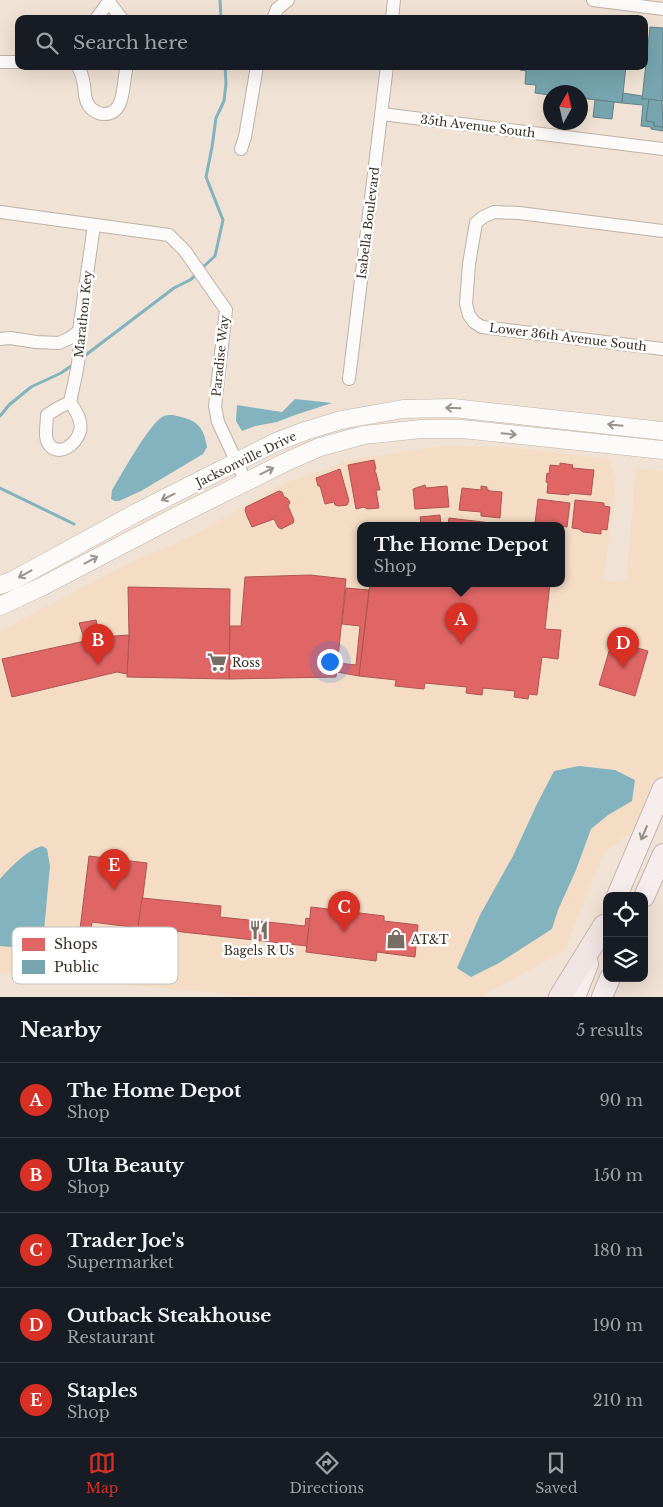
<!DOCTYPE html>
<html lang="en">
<head>
<meta charset="utf-8">
<style>
  :root { --surface:#171b24; --page:#242831; --text:#f1f3f6; --muted:#9ea1a6; --line:#363941; --accent:#d93025 }
  body { margin:0; font-family:"Libre Baskerville",serif; background:var(--page); color:var(--text) }
  .controls { position:absolute; right:15px; bottom:15px; display:grid; overflow:hidden; border-radius:10px; box-shadow:0 5px 20px #0002 }
  .controls button { width:45px; height:45px; display:grid; place-items:center; padding:0; border:0; border-bottom:1px solid var(--line); background:var(--surface); color:var(--text); font:25px sans-serif }
  .compass { position:absolute; left:543px; top:85px; width:45px; height:45px; border-radius:50%; background:var(--surface); box-shadow:0 5px 20px #0002; rotate:8deg }
  .you { position:absolute; left:329px; top:661px; width:18px; height:18px; margin:-12px; border:4px solid #fff; border-radius:50%; background:#1a73e8; box-shadow:0 0 0 8px #1a73e833 }
  .badge { display:grid; place-items:center; width:32px; height:32px; border-radius:50%; background:var(--accent); color:#fff; font-size:16px; font-weight:700 }
  .pin { position:absolute; translate:-50% -41px; filter:drop-shadow(0 1px 2px #0008) }
  .pin::after { content:''; position:absolute; top:26px; width:18px; height:15px; background:inherit; clip-path:polygon(0 0,100% 0,50% 100%) }
  .popup { position:absolute; left:357px; top:522px; width:208px; height:65px; box-sizing:border-box; display:grid; place-content:center; border-radius:10px; background:var(--surface); filter:drop-shadow(0 1px 4px #0005); font-size:16px; white-space:nowrap; color:var(--muted) }
  .popup b { font-size:19px; color:var(--text) }
  .popup::after { content:''; position:absolute; left:50%; top:100%; margin-left:-10px; border:10px solid transparent; border-top-color:var(--surface) }
  .list { margin:0; padding:0; list-style:none }
  h2 { display:flex; justify-content:space-between; align-items:center; height:65px; margin:0; padding:0 20px; font-size:21px }
  h2 small { font-size:16px; font-weight:400; color:var(--muted) }
  .list li { display:grid; grid-template-columns:32px 1fr auto; gap:15px; align-items:center; box-sizing:border-box; height:75px; padding:0 20px; border-top:1px solid var(--line) }
  .list b { display:block; font-size:19px; white-space:nowrap }
  .list p { margin:0; font-size:16px; white-space:nowrap; color:var(--muted) }
  .list em { font-size:16px; font-style:normal; color:var(--muted) }
  .icon { flex:none; width:28px; height:28px; fill:none; stroke:currentColor; stroke-width:2; stroke-linecap:round; stroke-linejoin:round }
  .map { position:relative; flex:none; width:663px; height:997px; overflow:hidden }
  .search { position:absolute; background:var(--surface); box-shadow:0 5px 20px #0002; left:15px; right:15px; top:15px; height:55px; display:flex; align-items:center; gap:12px; box-sizing:border-box; padding:0 18px; border-radius:10px; color:var(--muted); font-size:19px }
  .sheet { height:440px; background:var(--surface) }
  nav { display:flex; justify-content:space-around; align-items:center; box-sizing:border-box; height:70px; border-top:1px solid var(--line); background:var(--surface); font-size:14px; color:var(--muted) }
  nav a { display:grid; justify-items:center; gap:2px }
  nav .on { color:var(--accent) }
  .map>svg:first-child { display:block }
</style>
</head>
<body>
<div class="map">
<svg width="663" height="997" viewBox="0 0 663 997">
  <rect width="100%" height="100%" fill="#f0e2d4"/>
  <path fill="#f5ddc5" fill-rule="evenodd" d="M 441,446 L 509,447 L 608,459 L 616,477 L 604,580 L 626,582 L 636,468 L 663,471 L 663,767 L 638,827 L 604,852 L 564,951 L 480,997 L 262,997 L 0,973 L 0,631 L 129,563 L 192,536 L 285,483 L 350,460 ZM 361,525 L 561,525 L 561,583 L 361,583 Z"/>
  <g fill="#82b3bf">
    <polygon points="295,399 332,403 295,415 277,422 255,426 242,431 236,421 237,405 282,412"/>
    <path d="M 173,415 C 195,420 203,423 207,447 L 203,454 L 141,491 L 119,501 L 115,501 L 111,499 L 112,490 C 122,474 148,426 162,417 C 165,415 169,415 173,415 Z"/>
    <polygon points="579,766 615,770 635,780 632,801 608,815 591,829 576,870 558,910 552,929 499,963 471,977 457,968 480,915 513,856 537,804 554,771"/>
    <path d="M 42,846 L 47,849 L 50,866 L 44,931 L 35,941 L 25,945 L 11,947 L 0,946 L 0,879 C 12,866 24,852 42,846 Z"/>
  </g>
  <g fill="#e06666" stroke="#ae5552">
    <polygon points="374,460 376,469 375,469 375,473 376,473 380,490 376,490 379,508 367,509 364,507 356,509 348,465"/>
    <polygon points="560,463 573,465 572,468 594,470 591,495 569,493 569,495 547,493 548,483 546,482 547,473 549,474 550,465 560,466"/>
    <polygon points="340,469 349,501 347,505 339,506 335,505 334,502 325,504 320,486 318,486 316,478"/>
    <polygon points="425,485 426,488 447,486 449,507 415,509 413,489"/>
    <polygon points="481,486 487,487 487,489 490,491 502,492 500,518 481,516 481,512 459,510 462,488 481,490"/>
    <polygon points="279,491 282,492 284,497 287,498 290,502 288,506 294,520 293,523 281,529 278,527 274,519 252,527 247,516 245,510 246,507"/>
    <polygon points="538,499 570,503 567,527 535,523"/>
    <polygon points="575,500 604,503 604,506 610,507 607,530 601,529 601,534 583,532 579,529 572,528"/>
    <polygon points="440,515 441,525 421,525 420,517"/>
    <polygon points="449,518 491,523 490,525 448,525"/>
    <polygon points="310,575 346,579 336,677 229,679 230,626 241,626 245,577"/>
    <polygon points="370,583 407,586 407,583 550,583 545,629 561,630 558,659 542,657 537,695 529,694 528,699 514,697 515,691 483,688 482,695 466,693 467,687 425,683 424,689 395,686 396,680 359,676"/>
    <polygon points="128,587 230,589 229,679 127,677 129,635"/>
    <polygon points="346,588 369,590 359,676 337,672 338,663 356,665 360,626 342,624"/>
    <polygon points="96,620 101,637 129,635 127,674 117,672 12,697 2,659 85,641 79,623"/>
    <polygon points="612,641 648,651 635,696 599,685"/>
    <polygon points="89,856 147,863 139,928 92,922 91,930 80,929"/>
    <polygon points="142,898 221,906 220,917 305,926 306,918 310,919 307,946 138,927"/>
    <polygon points="311,907 384,916 384,921 418,925 415,957 377,952 376,961 306,952"/>
  </g>
  <g fill="#76a5af" stroke="#638185">
    <polygon points="650,27 663,28 663,101 642,99"/>
    <polygon points="521,66 626,66 622,103 580,98 580,92 550,92 550,95 535,93 536,85 525,84 526,71 520,70"/>
    <polygon points="623,93 642,96 642,99 649,99 646,121 654,122 654,126 663,127 663,131 651,129 651,127 641,126 643,105 622,103"/>
    <polygon points="649,99 662,101 663,127 654,126 654,122 646,121"/>
    <polygon points="595,100 614,102 612,119 593,117"/>
  </g>
  <g fill="none" stroke-linecap="round" stroke-linejoin="round">
    <g stroke="#82b3bf" stroke-width="3">
      <polyline points="220,0 221,19"/>
      <polyline points="201,269 215,256 223,220 206,177 212,147 216,118 224,101 226,84 225,66"/>
      <polyline points="83,357 174,288 190,280 197,274"/>
      <polyline points="0,416 9,405 31,387 61,373 74,364"/>
      <polyline points="0,488 74,524"/>
      <polyline points="157,981 159,963"/>
    </g>
    <defs>
      <g id="street">
        <polyline points="593,0 663,9"/>
        <polyline points="109,2 122,19"/>
        <polyline points="96,19 110,0"/>
        <polyline points="273,19 277,9 288,0"/>
        <polyline points="392,19 394,0"/>
        <polyline points="0,62 19,62"/>
        <path d="M 78,66 C 81,72 83,78 84,85 C 85,91 84,98 88,104 C 90,109 98,114 103,114 C 127,115 122,81 127,66"/>
        <polyline points="382,114 663,149"/>
        <polyline points="241,149 245,137 257,66"/>
        <polyline points="0,212 169,235 185,251 226,310 215,406 218,422 246,482"/>
        <polyline points="663,231 519,213 494,212 483,217 476,223 469,264 466,304 469,315 474,322 482,327 663,349"/>
        <polyline points="0,339 10,338 36,342 59,343 70,338 79,331"/>
        <polyline points="349,379 387,66"/>
        <path d="M 70,402 C 75,409 83,421 80,431 C 77,444 58,459 48,443 C 44,436 47,423 47,415 L 58,408 L 70,402 C 75,379 82,354 79,331 L 94,225"/>
      </g>
      <g id="secondary">
        <polyline points="0,585 12,581 134,514 276,442 305,431 341,420 403,409 453,408 663,431"/>
        <polyline points="0,606 41,587 177,516 288,461 320,447 364,435 421,429 462,429 663,450"/>
      </g>
      <g id="primary">
        <polyline points="617,896 663,788"/>
        <polyline points="644,897 663,854"/>
        <polyline points="575,997 588,964"/>
        <polyline points="602,997 610,978"/>
      </g>
      <polyline id="highway" points="560,997 604,926"/>
    </defs>
    <use href="#street" stroke="#bdb2a7" stroke-width="14"/>
    <use href="#secondary" stroke="#bdb2a7" stroke-width="19"/>
    <use href="#primary" stroke="#c5b2ae" stroke-width="22"/>
    <use href="#highway" stroke="#c5b2ae" stroke-width="24"/>
    <use href="#street" stroke="#fdfbf9" stroke-width="12"/>
    <use href="#secondary" stroke="#fdfbf9" stroke-width="18"/>
    <use href="#primary" stroke="#f6edec" stroke-width="20"/>
    <use href="#highway" stroke="#f1e5e3" stroke-width="22"/>
  </g>
  <defs><path id="oneway-shaft" d="M-6 0H5M1.5-3L5.5 0L1.5 3" fill="none" stroke-width="1.6" stroke-linecap="round" stroke-linejoin="round" transform="scale(1.25)"/></defs>
  <g stroke="#9a948e">
    <use href="#oneway-shaft" transform="translate(453 408) rotate(-178)"/>
    <use href="#oneway-shaft" transform="translate(615 425) rotate(-174)"/>
    <use href="#oneway-shaft" transform="translate(509 434) rotate(6)"/>
    <use href="#oneway-shaft" transform="translate(267 471) rotate(-27)"/>
    <use href="#oneway-shaft" transform="translate(168 497) rotate(154)"/>
    <use href="#oneway-shaft" transform="translate(91 560) rotate(-28)"/>
    <use href="#oneway-shaft" transform="translate(25 574) rotate(151)"/>
  </g>
  <use stroke="#978e88" href="#oneway-shaft" transform="translate(644 833) rotate(113)"/>
  <defs>
    <symbol id="supermarket-bare" viewBox="-9 -9 18 18"><path d="M-6-5.5h2.5l.6 2H6L4.5 2H-2.5L-4.4-4H-6ZM-1.5 3.2a1.3 1.3 0 1 0 .1 0ZM3 3.2a1.3 1.3 0 1 0 .1 0Z" fill="#786d62" stroke="#fff" stroke-width="2.5" paint-order="stroke"/></symbol>
    <symbol id="restaurant-bare" viewBox="-9 -9 18 18"><path d="M-5-6h1v4h1v-4h1v4h1v-4h1v5L-1.5 .5V6h-2V.5L-5-1ZM5-6V6H3V1.5H1.5Q1.5-4 5-6Z" fill="#786d62" stroke="#fff" stroke-width="2.5" paint-order="stroke"/></symbol>
    <symbol id="shop-bare" viewBox="-9 -9 18 18"><path d="M-5-2.5h2.3a2.7 3.5 0 0 1 5.4 0H5L5.5 6h-11ZM-1.5-2.5h3a1.5 2.3 0 0 0-3 0Z" fill="#786d62" stroke="#fff" stroke-width="2.5" paint-order="stroke"/></symbol>
  </defs>
  <g fill-rule="evenodd">
    <use href="#supermarket-bare" x="203" y="648" width="28" height="28"/>
    <use href="#restaurant-bare" x="245" y="916" width="28" height="28"/>
    <use href="#shop-bare" x="382" y="925" width="28" height="28"/>
  </g>
  <g text-anchor="middle" dominant-baseline="central" stroke-width="5" stroke-linejoin="round" paint-order="stroke">
    <g font-size="12" fill="#382e24" stroke="#fff">
      <text transform="translate(478 126) rotate(7)">35th Avenue South</text>
      <text transform="translate(368 223) rotate(-83)">Isabella Boulevard</text>
      <text transform="translate(83 314) rotate(-84)">Marathon Key</text>
      <text transform="translate(568 337) rotate(7)">Lower 36th Avenue South</text>
      <text transform="translate(220 356) rotate(-84)">Paradise Way</text>
      <text transform="translate(246 459) rotate(-26)">Jacksonville Drive</text>
    </g>
    <g font-size="12" fill="#382e24" stroke="#fff" text-anchor="start">
      <text x="232" y="662">Ross</text>
      <text x="411" y="939">AT&amp;T</text>
      <text x="259" y="950" text-anchor="middle">Bagels R Us</text>
    </g>
  </g>
  <rect x="12" y="927" width="166" height="57" rx="8" fill="#fff" stroke="#c3c0bd" stroke-width="1"/>
  <rect x="22" y="938" width="23" height="13" fill="#e06666"/>
  <rect x="22" y="960" width="23" height="14" fill="#76a5af"/>
  <g font-size="14" fill="#382e24">
    <text x="54" y="949">Shops</text>
    <text x="54" y="972">Public</text>
  </g>
</svg>
<div class="controls">
<button><svg class="icon" aria-label="locate" viewBox="0 0 24 24"><circle cx="12" cy="12" r="6"/><path d="M12 2v4M12 18v4M2 12h4M18 12h4"/></svg></button>
<button><svg class="icon" aria-label="layers" viewBox="0 0 24 24"><path d="M12 4l9 5-9 5-9-5zM3 14l9 5 9-5"/></svg></button>
</div>
<svg class="compass" viewBox="-18 -18 36 36"><path d="M0-13l5 13h-10z" fill="#e53935"/><path d="M0 13l5-13h-10z" fill="#9ea1a6"/></svg>
<div class="you"></div>
<div class="pin badge" style="left:461px;top:644px">A</div>
<div class="popup"><b>The Home Depot</b>Shop</div>
<div class="pin badge" style="left:98px;top:665px">B</div>
<div class="pin badge" style="left:344px;top:932px">C</div>
<div class="pin badge" style="left:623px;top:668px">D</div>
<div class="pin badge" style="left:114px;top:890px">E</div>
<div class="search"><svg class="icon" aria-label="search" viewBox="0 0 24 24"><circle cx="10" cy="10" r="6"/><path d="M15 15l6 6"/></svg>Search here</div>
</div>
<section class="sheet">
<h2>Nearby<small>5 results</small></h2>
<ul class="list">
<li><span class="badge">A</span><div><b>The Home Depot</b><p>Shop</p></div><em>90 m</em></li>
<li><span class="badge">B</span><div><b>Ulta Beauty</b><p>Shop</p></div><em>150 m</em></li>
<li><span class="badge">C</span><div><b>Trader Joe's</b><p>Supermarket</p></div><em>180 m</em></li>
<li><span class="badge">D</span><div><b>Outback Steakhouse</b><p>Restaurant</p></div><em>190 m</em></li>
<li><span class="badge">E</span><div><b>Staples</b><p>Shop</p></div><em>210 m</em></li>
</ul>
</section>
<nav>
<a class="on"><svg class="icon" aria-label="map" viewBox="0 0 24 24"><path d="M3 6l6-2 6 2 6-2v14l-6 2-6-2-6 2zM9 4v14M15 6v14"/></svg>Map</a>
<a><svg class="icon" aria-label="directions" viewBox="0 0 24 24"><path d="M12 3l9 9-9 9-9-9zM9 14v-3h6M13 9l2 2-2 2"/></svg>Directions</a>
<a><svg class="icon" aria-label="saved" viewBox="0 0 24 24"><path d="M7 4h10v16l-5-4-5 4z"/></svg>Saved</a>
</nav>
</body>
</html>
